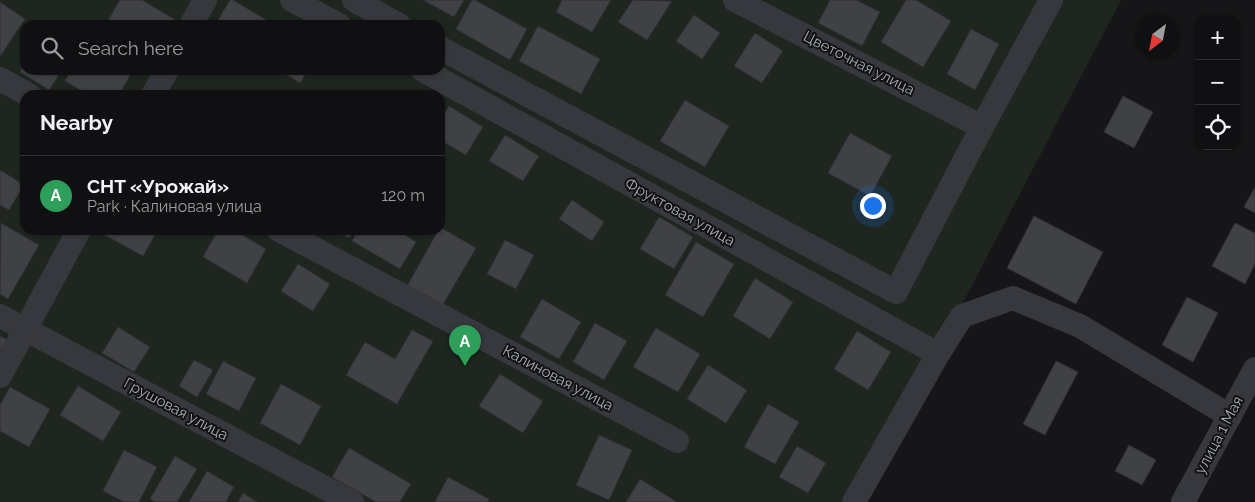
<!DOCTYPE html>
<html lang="en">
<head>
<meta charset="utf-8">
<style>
  :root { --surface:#101012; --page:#19191b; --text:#f1f3f6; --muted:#9c9d9f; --line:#303032; --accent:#8c9099 }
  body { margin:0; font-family:Raleway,sans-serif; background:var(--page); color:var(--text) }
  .controls { position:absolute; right:15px; top:15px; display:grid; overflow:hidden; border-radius:10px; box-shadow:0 1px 4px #0004 }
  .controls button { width:45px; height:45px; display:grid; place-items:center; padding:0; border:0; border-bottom:1px solid var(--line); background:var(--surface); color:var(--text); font:25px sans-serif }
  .compass { position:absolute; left:1135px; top:15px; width:45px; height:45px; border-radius:50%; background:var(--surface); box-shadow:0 1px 4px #0004; rotate:212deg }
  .you { position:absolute; left:872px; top:205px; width:18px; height:18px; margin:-12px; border:4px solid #fff; border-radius:50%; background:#1a73e8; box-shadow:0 0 0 8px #1a73e833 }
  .badge { display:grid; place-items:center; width:32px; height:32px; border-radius:50%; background:var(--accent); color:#fff; font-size:16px; font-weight:700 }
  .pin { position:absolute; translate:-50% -41px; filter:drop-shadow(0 1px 2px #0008) }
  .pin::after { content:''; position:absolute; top:26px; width:18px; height:15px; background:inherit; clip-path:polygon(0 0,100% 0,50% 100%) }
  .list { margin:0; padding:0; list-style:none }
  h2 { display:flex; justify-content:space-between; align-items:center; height:65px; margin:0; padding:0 20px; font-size:21px }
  h2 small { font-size:16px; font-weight:400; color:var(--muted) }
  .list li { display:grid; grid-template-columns:32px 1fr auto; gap:15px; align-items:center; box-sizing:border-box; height:80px; padding:0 20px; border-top:1px solid var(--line) }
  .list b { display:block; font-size:19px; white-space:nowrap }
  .list p { margin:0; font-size:16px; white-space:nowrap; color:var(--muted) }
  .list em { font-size:16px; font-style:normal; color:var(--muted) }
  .icon { flex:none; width:28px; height:28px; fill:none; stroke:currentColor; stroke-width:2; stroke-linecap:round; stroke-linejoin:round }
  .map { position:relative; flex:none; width:1255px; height:502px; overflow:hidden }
  .search { position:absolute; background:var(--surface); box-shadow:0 1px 4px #0004; left:20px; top:20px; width:425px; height:55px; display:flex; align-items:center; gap:12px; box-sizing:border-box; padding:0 18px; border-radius:15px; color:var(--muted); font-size:19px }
  .panel { position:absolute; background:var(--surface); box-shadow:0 1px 4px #0004; left:20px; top:90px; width:425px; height:145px; border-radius:15px }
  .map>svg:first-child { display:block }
</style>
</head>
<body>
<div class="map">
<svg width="1255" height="502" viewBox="0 0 1255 502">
  <rect width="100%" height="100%" fill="#161618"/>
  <path fill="#1e261f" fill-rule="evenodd" d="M 0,0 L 1121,0 L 859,502 L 0,502 ZM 25,25 L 440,25 L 440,70 L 25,70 ZM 25,95 L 440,95 L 440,230 L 25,230 Z"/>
  <g fill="#404145" stroke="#303034">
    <polygon points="120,0 142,0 179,22 177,25 111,25 107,22"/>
    <polygon points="230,0 233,0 273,24 215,25"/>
    <polygon points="423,0 464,0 454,17"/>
    <polygon points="472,0 475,0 527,29 510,60 456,29"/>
    <polygon points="562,0 611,0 592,32 556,12"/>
    <polygon points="633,0 672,1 647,40 618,22"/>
    <polygon points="830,0 856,0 880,12 862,46 818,23"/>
    <polygon points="906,0 916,0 951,21 923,67 881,42"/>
    <polygon points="0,2 25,19 1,55 0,55"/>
    <polygon points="694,15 720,33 702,59 676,41"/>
    <polygon points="538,26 600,59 581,94 519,61"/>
    <polygon points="971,29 999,44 975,90 947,74"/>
    <polygon points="755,33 783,51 762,83 734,66"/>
    <polygon points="25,63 25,70 62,70 49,90 20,72"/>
    <polygon points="71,70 133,70 119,95 89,95 65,81"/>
    <polygon points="279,70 308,70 300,83"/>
    <polygon points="1123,96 1153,112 1134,148 1104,132"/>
    <polygon points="685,100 729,126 705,167 660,141"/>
    <polygon points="449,106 483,127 466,155 440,140 440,121"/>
    <polygon points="850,133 892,156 870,196 828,173"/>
    <polygon points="505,135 539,156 523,181 489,161"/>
    <polygon points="0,170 24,185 9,210 0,205"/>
    <polygon points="1255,187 1255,213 1244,207"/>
    <polygon points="572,200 604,222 592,241 559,219"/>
    <polygon points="1034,216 1103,252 1076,304 1007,268"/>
    <polygon points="659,217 693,237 674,269 640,249"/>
    <polygon points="1,223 39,245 8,299 0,294"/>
    <polygon points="1235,223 1255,233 1255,264 1245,284 1212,266"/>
    <polygon points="440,227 476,248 442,306 407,286"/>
    <polygon points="102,230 158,230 143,256 101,233"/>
    <polygon points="218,230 234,230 266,249 247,283 203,257"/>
    <polygon points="335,230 354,230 349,238"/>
    <polygon points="358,230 397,230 416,242 400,269 352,241"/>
    <polygon points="505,240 534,255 516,289 487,274"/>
    <polygon points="696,242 734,264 703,317 665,295"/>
    <polygon points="298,264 330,284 313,311 281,291"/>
    <polygon points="755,278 793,302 770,339 733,316"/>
    <polygon points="1187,297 1218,313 1193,362 1162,345"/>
    <polygon points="542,299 581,322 559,359 520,337"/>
    <polygon points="595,323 627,341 604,380 573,362"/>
    <polygon points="118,327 150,347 134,372 102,353"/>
    <polygon points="656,328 700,354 678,392 633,367"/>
    <polygon points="412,330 433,341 397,404 346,375 365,342 395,359"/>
    <polygon points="857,331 891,352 868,390 834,369"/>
    <polygon points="0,336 7,340 0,351"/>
    <polygon points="194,360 213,370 197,397 179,386"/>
    <polygon points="223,361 256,378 239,411 206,394"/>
    <polygon points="1056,361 1078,372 1045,435 1023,424"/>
    <polygon points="708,365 747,390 726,423 687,399"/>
    <polygon points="500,374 543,401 523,433 479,406"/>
    <polygon points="281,384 321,406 300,445 260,423"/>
    <polygon points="78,386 121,412 103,441 60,415"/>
    <polygon points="10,387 50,409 29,447 0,431 0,405"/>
    <polygon points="768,404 799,422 775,464 744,447"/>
    <polygon points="599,435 632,450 609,500 576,485"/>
    <polygon points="1129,445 1156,460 1142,485 1115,471"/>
    <polygon points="797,446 826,463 808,493 779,477"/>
    <polygon points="349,448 411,484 400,502 376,502 332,477"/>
    <polygon points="124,450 157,467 139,502 124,502 103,491"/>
    <polygon points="175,456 197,469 177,502 155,502 150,499"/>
    <polygon points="207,471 234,487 226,502 189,502"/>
    <polygon points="448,477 489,499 488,502 435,502"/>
    <polygon points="640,479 677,502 626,502"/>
    <polygon points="243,493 257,502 238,502"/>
  </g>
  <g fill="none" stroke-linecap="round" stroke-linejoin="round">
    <g stroke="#37383d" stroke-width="24">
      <polyline points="292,0 339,25"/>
      <polyline points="354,0 399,25"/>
      <polyline points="735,0 982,127"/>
      <polyline points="191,25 205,0"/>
      <polyline points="440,48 896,292 982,127 1051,0"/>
      <polyline points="423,70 938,354"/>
      <polyline points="0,79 29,95"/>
      <polyline points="153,95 167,70"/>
      <polyline points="279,230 677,441"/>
      <polyline points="0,316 352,502"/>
      <polyline points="0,376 79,230"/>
      <polyline points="854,502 938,354 962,316 1013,298 1080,326 1230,416"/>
      <polyline points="1183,502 1255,369"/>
    </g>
  </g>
  <g text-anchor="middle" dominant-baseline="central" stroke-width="4" stroke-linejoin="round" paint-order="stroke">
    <g font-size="15" fill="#a8adb8" stroke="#111113">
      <text transform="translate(859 63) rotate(27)">Цветочная улица</text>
      <text transform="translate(680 212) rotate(29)">Фруктовая улица</text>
      <text transform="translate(558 378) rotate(28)">Калиновая улица</text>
      <text transform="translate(176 409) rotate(28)">Грушовая улица</text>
      <text transform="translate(1219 435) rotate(-62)">улица 1 Мая</text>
    </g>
  </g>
</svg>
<div class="controls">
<button>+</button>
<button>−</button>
<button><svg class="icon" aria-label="locate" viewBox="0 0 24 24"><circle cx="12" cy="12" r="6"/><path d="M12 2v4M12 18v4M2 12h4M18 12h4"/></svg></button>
</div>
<svg class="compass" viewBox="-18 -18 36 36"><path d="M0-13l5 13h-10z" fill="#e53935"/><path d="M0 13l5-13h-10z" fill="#9c9d9f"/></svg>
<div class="you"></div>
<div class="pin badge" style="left:465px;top:366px;background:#2e9e5b">A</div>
<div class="search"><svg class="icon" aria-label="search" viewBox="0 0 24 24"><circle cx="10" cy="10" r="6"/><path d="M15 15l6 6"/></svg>Search here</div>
<section class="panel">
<h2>Nearby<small></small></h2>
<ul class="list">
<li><span class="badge" style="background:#2e9e5b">A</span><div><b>СНТ «Урожай»</b><p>Park · Калиновая улица</p></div><em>120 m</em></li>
</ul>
</section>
</div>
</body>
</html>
